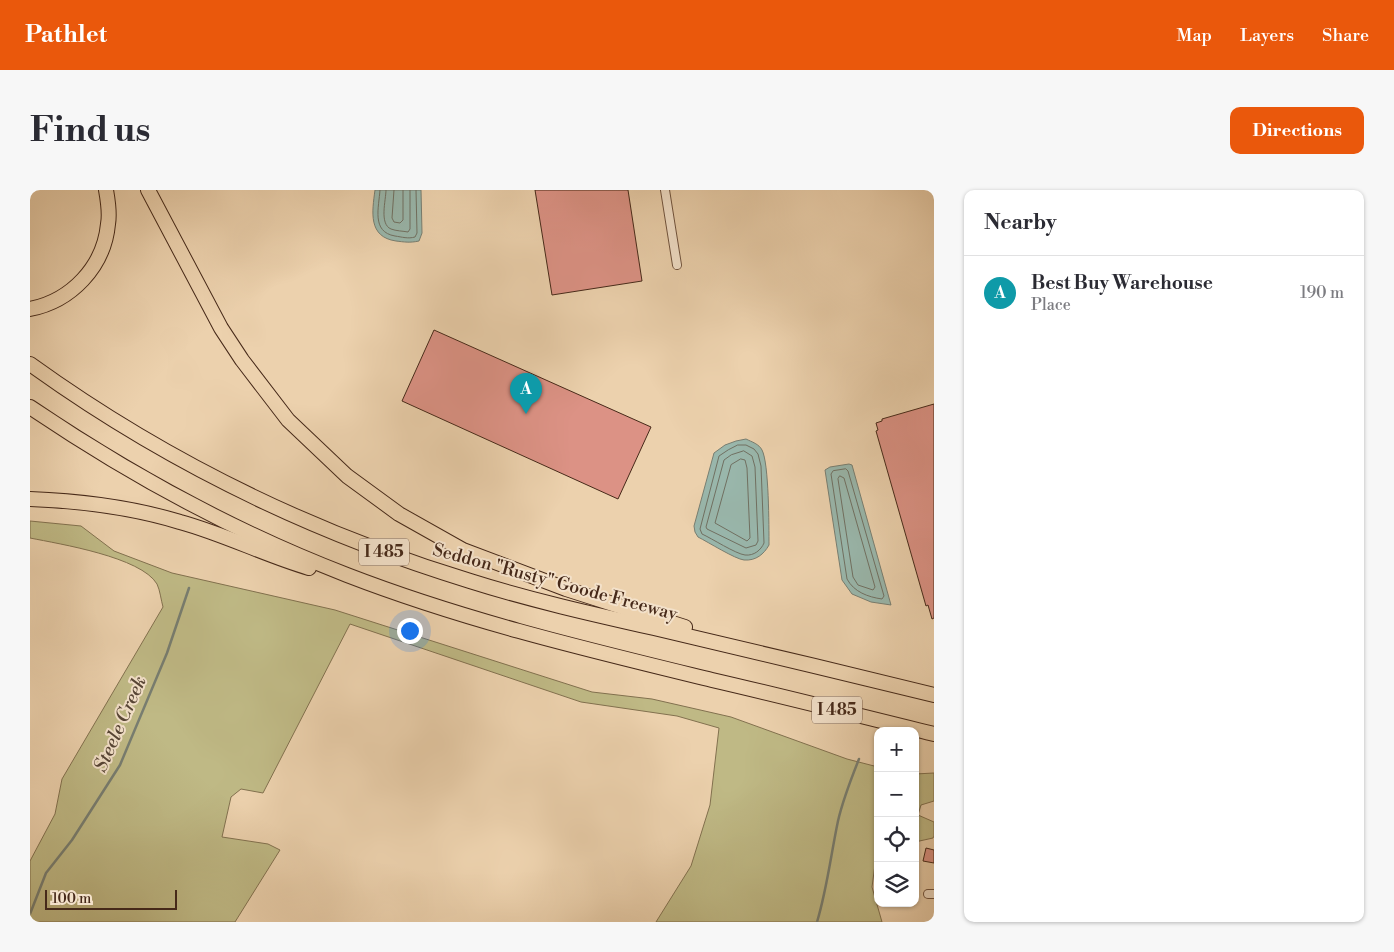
<!DOCTYPE html>
<html lang="en">
<head>
<meta charset="utf-8">
<style>
  :root { --surface:#fff; --page:#f7f7f7; --text:#2b2b33; --muted:#7c7c81; --line:#e1e1e2; --accent:#ea580c }
  body { margin:0; font-family:"Libre Bodoni",serif; background:var(--page); color:var(--text) }
  .controls { position:absolute; right:15px; bottom:15px; display:grid; overflow:hidden; border-radius:10px; box-shadow:0 1px 4px #0004 }
  .controls button { width:45px; height:45px; display:grid; place-items:center; padding:0; border:0; border-bottom:1px solid var(--line); background:var(--surface); color:var(--text); font:25px sans-serif }
  .scale { position:absolute; left:15px; bottom:12px; width:132px; box-sizing:border-box; padding-left:5px; border:2px solid #462919; border-top:0; font-size:14px; line-height:18px; white-space:nowrap; color:#462919; -webkit-text-stroke:4px #f3e1ca; paint-order:stroke }
  .you { position:absolute; left:379px; top:440px; width:18px; height:18px; margin:-12px; border:4px solid #fff; border-radius:50%; background:#1a73e8; box-shadow:0 0 0 8px #1a73e833 }
  .badge { display:grid; place-items:center; width:32px; height:32px; border-radius:50%; background:var(--accent); color:#fff; font-size:16px; font-weight:700 }
  .pin { position:absolute; translate:-50% -41px; filter:drop-shadow(0 1px 2px #0008) }
  .pin::after { content:''; position:absolute; top:26px; width:18px; height:15px; background:inherit; clip-path:polygon(0 0,100% 0,50% 100%) }
  .list { margin:0; padding:0; list-style:none }
  h2 { display:flex; justify-content:space-between; align-items:center; height:65px; margin:0; padding:0 20px; font-size:21px }
  h2 small { font-size:16px; font-weight:400; color:var(--muted) }
  .list li { display:grid; grid-template-columns:32px 1fr auto; gap:15px; align-items:center; box-sizing:border-box; height:75px; padding:0 20px; border-top:1px solid var(--line) }
  .list b { display:block; font-size:19px; white-space:nowrap }
  .list p { margin:0; font-size:16px; white-space:nowrap; color:var(--muted) }
  .list em { font-size:16px; font-style:normal; color:var(--muted) }
  .icon { flex:none; width:28px; height:28px; fill:none; stroke:currentColor; stroke-width:2; stroke-linecap:round; stroke-linejoin:round }
  .map { position:relative; flex:none; width:904px; height:732px; overflow:hidden; border-radius:10px }
  header { display:flex; align-items:center; gap:30px; box-sizing:border-box; height:70px; padding:0 25px; background:var(--accent); color:#fff }
  header strong { font-size:24px }
  nav { display:flex; gap:28px; margin-inline-start:auto; font-size:18px }
  .intro { display:flex; align-items:center; justify-content:space-between; box-sizing:border-box; height:120px; padding:0 30px }
  h1 { margin:0; font-size:35px }
  .button { padding:12px 22px; border-radius:10px; background:var(--accent); color:#fff; font-size:18px; font-weight:700 }
  main { display:flex; gap:30px; padding:0 30px }
  aside { flex:1; background:var(--surface); border-radius:10px; box-shadow:0 1px 4px #0004 }
  .map>svg:first-child { display:block }
</style>
</head>
<body>
<header>
<strong>Pathlet</strong>
<nav><a>Map</a><a>Layers</a><a>Share</a></nav>
</header>
<div class="intro"><h1>Find us</h1><a class="button">Directions</a></div>
<main>
<div class="map">
<svg width="904" height="732" viewBox="0 0 904 732">
  <rect width="100%" height="100%" fill="#ecd1ad"/>
  <filter id="stains"><feTurbulence type="fractalNoise" baseFrequency=".004" numOctaves="4"/><feColorMatrix values="0 0 0 0 .2 0 0 0 0 .09 0 0 0 0 .02 0 0 0 .5 -.17"/></filter>
  <radialGradient id="worn" r=".72"><stop offset=".6" stop-color="#630" stop-opacity="0"/><stop offset="1" stop-color="#630" stop-opacity=".3"/></radialGradient>
  <g fill="#bfb985" stroke="#82714f">
    <path d="M 0,331 L 51,336 L 84,361 L 142,383 L 305,420 L 562,502 L 622,509 L 701,527 L 817,569 L 848,577 L 848,666 L 846,667 L 842,697 L 852,732 L 626,732 L 661,676 L 680,615 L 689,538 L 647,526 L 551,512 L 320,434 L 233,603 L 211,599 L 201,607 L 192,647 L 238,654 L 250,660 L 205,732 L 0,732 L 0,671 L 25,624 L 32,589 L 133,417 C 131,410 130,400 127,394 C 111,367 30,354 0,348 Z"/>
    <polygon points="904,583 904,611 891,615 888,625 904,632 904,646 903,648 885,652 885,584"/>
  </g>
  <g fill="#99b7ac" stroke="#787e71">
    <path d="M 345,0 L 391,0 L 392,43 L 389,51 C 380,53 374,52 366,51 C 338,47 342,22 345,0 Z"/>
    <path d="M 716,249 C 722,252 729,254 732,260 C 739,273 739,337 739,355 C 734,364 726,371 714,370 C 705,369 678,352 668,347 L 665,342 L 664,336 L 684,263 L 695,255 L 706,251 Z"/>
    <polygon points="819,274 822,275 861,415 841,412 822,404 812,390 795,280 800,277"/>
  </g>
  <g fill="none" stroke-linecap="round" stroke-linejoin="round">
    <g stroke="#707062" stroke-width="1">
      <path d="M 350,0 C 349,17 341,42 365,46 C 372,47 378,49 385,47 L 387,43 L 386,0"/>
      <path d="M 356,0 C 356,10 349,34 361,39 C 366,41 373,41 378,42 L 380,39 L 380,0"/>
      <polyline points="364,0 362,28 364,32 370,33 373,30 373,0"/>
      <path d="M 708,255 L 716,255 L 724,259 L 728,264 L 731,276 L 734,353 C 731,360 724,366 715,365 C 706,364 681,348 672,344 L 670,339 L 689,266 L 698,260 Z"/>
      <polygon points="714,261 722,266 725,277 728,351 726,355 716,358 677,339 676,337 694,270 701,265"/>
      <polygon points="711,269 715,270 717,278 720,348 717,351 685,333 701,275"/>
      <path d="M 816,279 L 818,281 L 854,406 L 852,409 C 838,407 824,402 817,389 L 801,284 L 803,281 Z"/>
      <polygon points="810,286 814,288 845,397 843,400 828,395 823,387 808,289"/>
    </g>
    <g stroke="#787e71" stroke-width="2.5">
      <polyline points="0,724 16,683 42,650 90,575 137,463 159,398"/>
      <path d="M 787,732 C 797,699 801,664 808,631 C 813,609 821,589 829,569"/>
    </g>
  </g>
  <g fill="#dc9285" stroke="#462919">
    <polygon points="505,0 598,0 612,91 522,105"/>
    <polygon points="404,140 621,237 588,309 372,211"/>
    <polygon points="904,214 904,428 902,429 898,415 896,416 846,241 848,240 846,233 852,231 852,229"/>
    <polygon points="896,658 904,660 904,673 893,671"/>
  </g>
  <g fill="none" stroke-linecap="round" stroke-linejoin="round">
    <defs>
      <g id="minor">
        <polyline points="635,0 647,75"/>
        <polyline points="898,704 904,704"/>
      </g>
      <g id="motorway">
        <polyline points="118,0 191,138 212,170 258,230 317,286 369,324 433,360 536,399 655,437"/>
        <path d="M 0,119 C 41,111 74,77 78,34 C 80,23 78,11 76,0"/>
        <path d="M 0,174 C 133,270 283,343 440,391 C 500,410 562,424 624,438 C 717,460 811,482 904,505"/>
        <path d="M 0,217 C 99,284 205,342 317,385 C 436,431 559,460 682,490 C 756,507 830,526 904,544"/>
        <path d="M 0,309 C 51,311 101,317 150,332 C 194,344 235,365 279,378"/>
      </g>
    </defs>
    <use href="#minor" stroke="#70533e" stroke-width="10"/>
    <use href="#motorway" stroke="#462919" stroke-width="16"/>
    <use href="#minor" stroke="#f3e1ca" stroke-width="8"/>
    <use href="#motorway" stroke="#ecd1ad" stroke-width="14"/>
  </g>
  <g text-anchor="middle" dominant-baseline="central" stroke-width="4" stroke-linejoin="round" paint-order="stroke">
    <g fill="#f3e1ca" stroke="#7a604e" stroke-width="1">
      <rect x="329" y="348.5" width="50" height="27" rx="4"/>
      <rect x="782" y="506.5" width="50" height="27" rx="4"/>
    </g>
    <g font-size="16" font-weight="bold" fill="#462919">
      <text x="354" y="362">I 485</text>
      <text x="807" y="520">I 485</text>
    </g>
    <g font-size="18" fill="#462919" stroke="#f3e1ca">
      <text transform="translate(525 392) rotate(15)">Seddon "Rusty" Goode Freeway</text>
    </g>
    <g font-size="19" font-style="italic" fill="#574536" stroke="#f3e1ca">
      <text transform="translate(90 534) rotate(-66)">Steele Creek</text>
    </g>
  </g>
  <rect width="100%" height="100%" filter="url(#stains)"/>
  <rect width="100%" height="100%" fill="url(#worn)"/>
</svg>
<div class="controls">
<button>+</button>
<button>−</button>
<button><svg class="icon" aria-label="locate" viewBox="0 0 24 24"><circle cx="12" cy="12" r="6"/><path d="M12 2v4M12 18v4M2 12h4M18 12h4"/></svg></button>
<button><svg class="icon" aria-label="layers" viewBox="0 0 24 24"><path d="M12 4l9 5-9 5-9-5zM3 14l9 5 9-5"/></svg></button>
</div>
<div class="scale">100 m</div>
<div class="you"></div>
<div class="pin badge" style="left:496px;top:224px;background:#0f9aa8">A</div>
</div>
<aside>
<h2>Nearby<small></small></h2>
<ul class="list">
<li><span class="badge" style="background:#0f9aa8">A</span><div><b>Best Buy Warehouse</b><p>Place</p></div><em>190 m</em></li>
</ul>
</aside>
</main>
</body>
</html>
